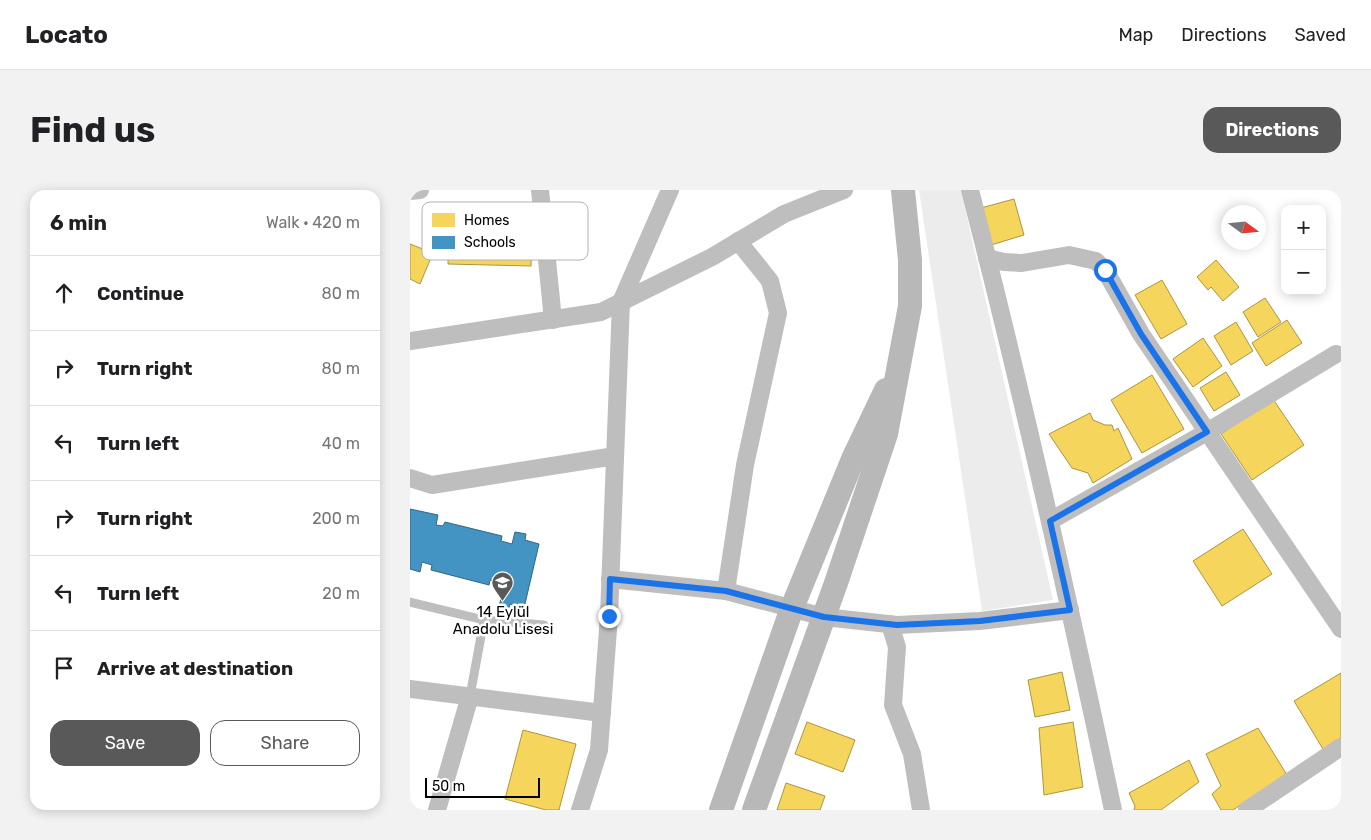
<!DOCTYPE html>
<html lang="en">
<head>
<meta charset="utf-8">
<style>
  :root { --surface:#fff; --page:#f2f2f2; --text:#202124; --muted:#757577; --line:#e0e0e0; --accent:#595959 }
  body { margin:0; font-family:Rubik,sans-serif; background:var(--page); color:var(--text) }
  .controls { position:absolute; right:15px; top:15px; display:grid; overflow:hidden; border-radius:10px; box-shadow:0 2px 12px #0003 }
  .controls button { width:45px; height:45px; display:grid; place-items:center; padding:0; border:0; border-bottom:1px solid var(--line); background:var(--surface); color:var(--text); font:25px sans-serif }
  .compass { position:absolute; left:811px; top:15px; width:45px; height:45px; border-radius:50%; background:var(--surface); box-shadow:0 2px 12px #0003; rotate:105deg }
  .scale { position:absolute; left:15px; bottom:12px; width:115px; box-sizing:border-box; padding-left:5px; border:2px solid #000; border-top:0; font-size:14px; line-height:18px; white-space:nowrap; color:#000; -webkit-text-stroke:4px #fff; paint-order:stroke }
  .stop { position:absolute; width:15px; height:15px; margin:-11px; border:4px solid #1a73e8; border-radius:50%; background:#fff }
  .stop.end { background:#1a73e8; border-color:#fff; box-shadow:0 1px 5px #0008 }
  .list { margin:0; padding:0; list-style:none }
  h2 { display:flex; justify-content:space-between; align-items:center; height:65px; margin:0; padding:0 20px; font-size:21px }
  h2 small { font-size:16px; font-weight:400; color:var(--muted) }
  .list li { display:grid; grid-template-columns:32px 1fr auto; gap:15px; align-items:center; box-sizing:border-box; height:75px; padding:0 20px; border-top:1px solid var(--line) }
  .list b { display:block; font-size:19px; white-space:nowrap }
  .list em { font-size:16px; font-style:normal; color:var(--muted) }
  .actions { display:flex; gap:10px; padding:15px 20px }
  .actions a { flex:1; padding:11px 0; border:1px solid var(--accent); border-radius:15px; text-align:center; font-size:18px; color:var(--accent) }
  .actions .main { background:var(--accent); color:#fff }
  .icon { flex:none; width:28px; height:28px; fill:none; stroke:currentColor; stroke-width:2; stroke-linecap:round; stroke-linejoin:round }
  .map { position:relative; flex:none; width:931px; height:620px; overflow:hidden; border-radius:15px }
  header { display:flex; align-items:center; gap:30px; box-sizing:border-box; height:70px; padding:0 25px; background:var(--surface); border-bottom:1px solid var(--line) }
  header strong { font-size:24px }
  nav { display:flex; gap:28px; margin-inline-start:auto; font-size:18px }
  .intro { display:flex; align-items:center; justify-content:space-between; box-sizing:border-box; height:120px; padding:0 30px }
  h1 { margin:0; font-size:35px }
  .button { padding:12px 22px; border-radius:15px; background:var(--accent); color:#fff; font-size:18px; font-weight:700 }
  main { display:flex; gap:30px; padding:0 30px }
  aside { flex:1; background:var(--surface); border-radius:15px; box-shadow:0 2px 12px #0003 }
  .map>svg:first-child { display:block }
</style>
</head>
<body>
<header>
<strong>Locato</strong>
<nav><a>Map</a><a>Directions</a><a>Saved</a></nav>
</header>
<div class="intro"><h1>Find us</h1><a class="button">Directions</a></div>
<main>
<aside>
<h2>6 min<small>Walk · 420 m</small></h2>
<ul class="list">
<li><svg class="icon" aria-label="ahead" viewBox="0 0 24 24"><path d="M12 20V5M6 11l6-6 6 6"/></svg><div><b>Continue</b></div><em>80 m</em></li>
<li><svg class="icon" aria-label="right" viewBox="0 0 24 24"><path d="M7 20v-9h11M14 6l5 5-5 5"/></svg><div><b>Turn right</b></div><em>80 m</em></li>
<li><svg class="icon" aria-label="left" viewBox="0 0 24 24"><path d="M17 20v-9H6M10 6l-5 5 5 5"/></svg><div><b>Turn left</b></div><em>40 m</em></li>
<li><svg class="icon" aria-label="right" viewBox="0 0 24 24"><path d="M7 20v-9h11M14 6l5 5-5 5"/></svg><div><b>Turn right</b></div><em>200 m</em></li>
<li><svg class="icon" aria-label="left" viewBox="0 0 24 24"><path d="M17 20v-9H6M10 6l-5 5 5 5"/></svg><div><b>Turn left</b></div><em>20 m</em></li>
<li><svg class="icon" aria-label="arrive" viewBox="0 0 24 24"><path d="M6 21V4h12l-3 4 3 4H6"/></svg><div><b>Arrive at destination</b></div></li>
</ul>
<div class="actions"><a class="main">Save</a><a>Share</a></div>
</aside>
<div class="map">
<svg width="931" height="620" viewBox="0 0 931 620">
  <rect width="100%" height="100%" fill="#fff"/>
  <polygon fill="#ececec" points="509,0 551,0 643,410 572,421"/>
  <g fill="#f6d55c" stroke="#ac9540">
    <polygon points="604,9 614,45 581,55 571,18"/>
    <polygon points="39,23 122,25 121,76 38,74"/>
    <polygon points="0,54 23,63 10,94 0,89"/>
    <polygon points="806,70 829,97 813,111 801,97 798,100 787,87"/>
    <polygon points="752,90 777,134 751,149 725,105"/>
    <polygon points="855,108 871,132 848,147 833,122"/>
    <polygon points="877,130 892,153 856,176 842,153"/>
    <polygon points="826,132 843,161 821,175 804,146"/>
    <polygon points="793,148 812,176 783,197 763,169"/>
    <polygon points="816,182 830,205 804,221 790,198"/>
    <polygon points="742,185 774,239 732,263 701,210"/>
    <polygon points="863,209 894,255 842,290 811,244"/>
    <polygon points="680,223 683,230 695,235 702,235 704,241 708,238 722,269 683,293 678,283 662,278 639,244"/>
    <polygon points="833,339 862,384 812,416 783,371"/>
    <polygon points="652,482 660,520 625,527 618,490"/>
    <polygon points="931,483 931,548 913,559 884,511"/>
    <polygon points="397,532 445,550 433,582 385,564"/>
    <polygon points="663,532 673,597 634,605 629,538"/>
    <polygon points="848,538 877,585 823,620 811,620 802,604 811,596 796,564"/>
    <polygon points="113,540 166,554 149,620 136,620 95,609"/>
    <polygon points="779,570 789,592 751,620 724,620 725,616 719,603"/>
    <polygon points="376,593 415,606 410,620 367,620"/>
  </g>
  <polygon fill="#4393c3" stroke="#2f6788" points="0,319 28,325 26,335 33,336 35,332 92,346 91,351 102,354 105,342 116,344 115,350 129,354 114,418 100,414 99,419 89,417 94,394 80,390 79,395 21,380 22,375 12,372 10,382 0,379"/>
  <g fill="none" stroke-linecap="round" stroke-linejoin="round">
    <g stroke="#bebebe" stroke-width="9">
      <polyline points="0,412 74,430"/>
      <polyline points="60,506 74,430 134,435"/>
    </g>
    <g stroke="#bebebe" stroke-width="18">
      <polyline points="130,0 143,130"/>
      <path d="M 560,0 C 613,205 659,412 703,620"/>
      <polyline points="0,1 10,0"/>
      <polyline points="577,68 594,72 612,73 659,65 686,71 695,80 731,144 931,439"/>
      <polyline points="0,151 191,122 302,67 374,24 434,0"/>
      <polyline points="0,288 22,295 205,266"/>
      <polyline points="640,331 797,242 926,164"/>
      <polyline points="200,389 316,401 414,427 487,435 570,431 660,420"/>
      <polyline points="316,401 335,275 368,123 360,91 328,51"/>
      <polyline points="480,434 487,457 483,515 502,564 511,620"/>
      <polyline points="0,499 192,523"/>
      <polyline points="27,620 60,506"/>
      <polyline points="170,620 189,560 199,426 211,112 260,0"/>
      <polyline points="837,620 931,557"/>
    </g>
    <g stroke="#b8b8b8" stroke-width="24">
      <polyline points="311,620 382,418 443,269 476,200"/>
      <polyline points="344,620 426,393 476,244 500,116 500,70 493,0"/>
    </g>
  </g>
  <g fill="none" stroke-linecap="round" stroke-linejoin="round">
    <polyline stroke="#1a73e8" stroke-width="6" points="199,426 200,389 316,401 414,427 487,435 570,431 660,420 640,331 797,242 731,144 695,80"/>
  </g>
  <defs>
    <symbol id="school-pin" viewBox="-11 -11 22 30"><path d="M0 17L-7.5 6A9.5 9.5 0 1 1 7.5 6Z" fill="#595959" stroke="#fff"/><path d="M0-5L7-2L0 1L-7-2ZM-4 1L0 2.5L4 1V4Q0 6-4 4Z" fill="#fff"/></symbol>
  </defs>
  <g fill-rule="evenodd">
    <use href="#school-pin" x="80" y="380" width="25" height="34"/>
  </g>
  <g text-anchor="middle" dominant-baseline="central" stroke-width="5" stroke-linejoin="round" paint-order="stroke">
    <g font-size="15" fill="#000" stroke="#fff">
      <text x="93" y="422">14 Eylül<tspan x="93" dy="17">Anadolu Lisesi</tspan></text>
    </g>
  </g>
  <rect x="12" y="12" width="166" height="58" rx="8" fill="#fff" stroke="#b2b2b2" stroke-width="1"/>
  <rect x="22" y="23" width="23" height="14" fill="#f6d55c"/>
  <rect x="22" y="46" width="23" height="13" fill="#4393c3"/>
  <g font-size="14" fill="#000">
    <text x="54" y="35">Homes</text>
    <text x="54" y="57">Schools</text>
  </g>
</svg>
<div class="controls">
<button>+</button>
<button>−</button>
</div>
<svg class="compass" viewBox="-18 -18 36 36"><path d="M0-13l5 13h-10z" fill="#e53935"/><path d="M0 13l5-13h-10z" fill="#757577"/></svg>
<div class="scale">50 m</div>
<div class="stop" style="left:695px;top:80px"></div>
<div class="stop end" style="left:199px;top:426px"></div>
</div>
</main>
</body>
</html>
